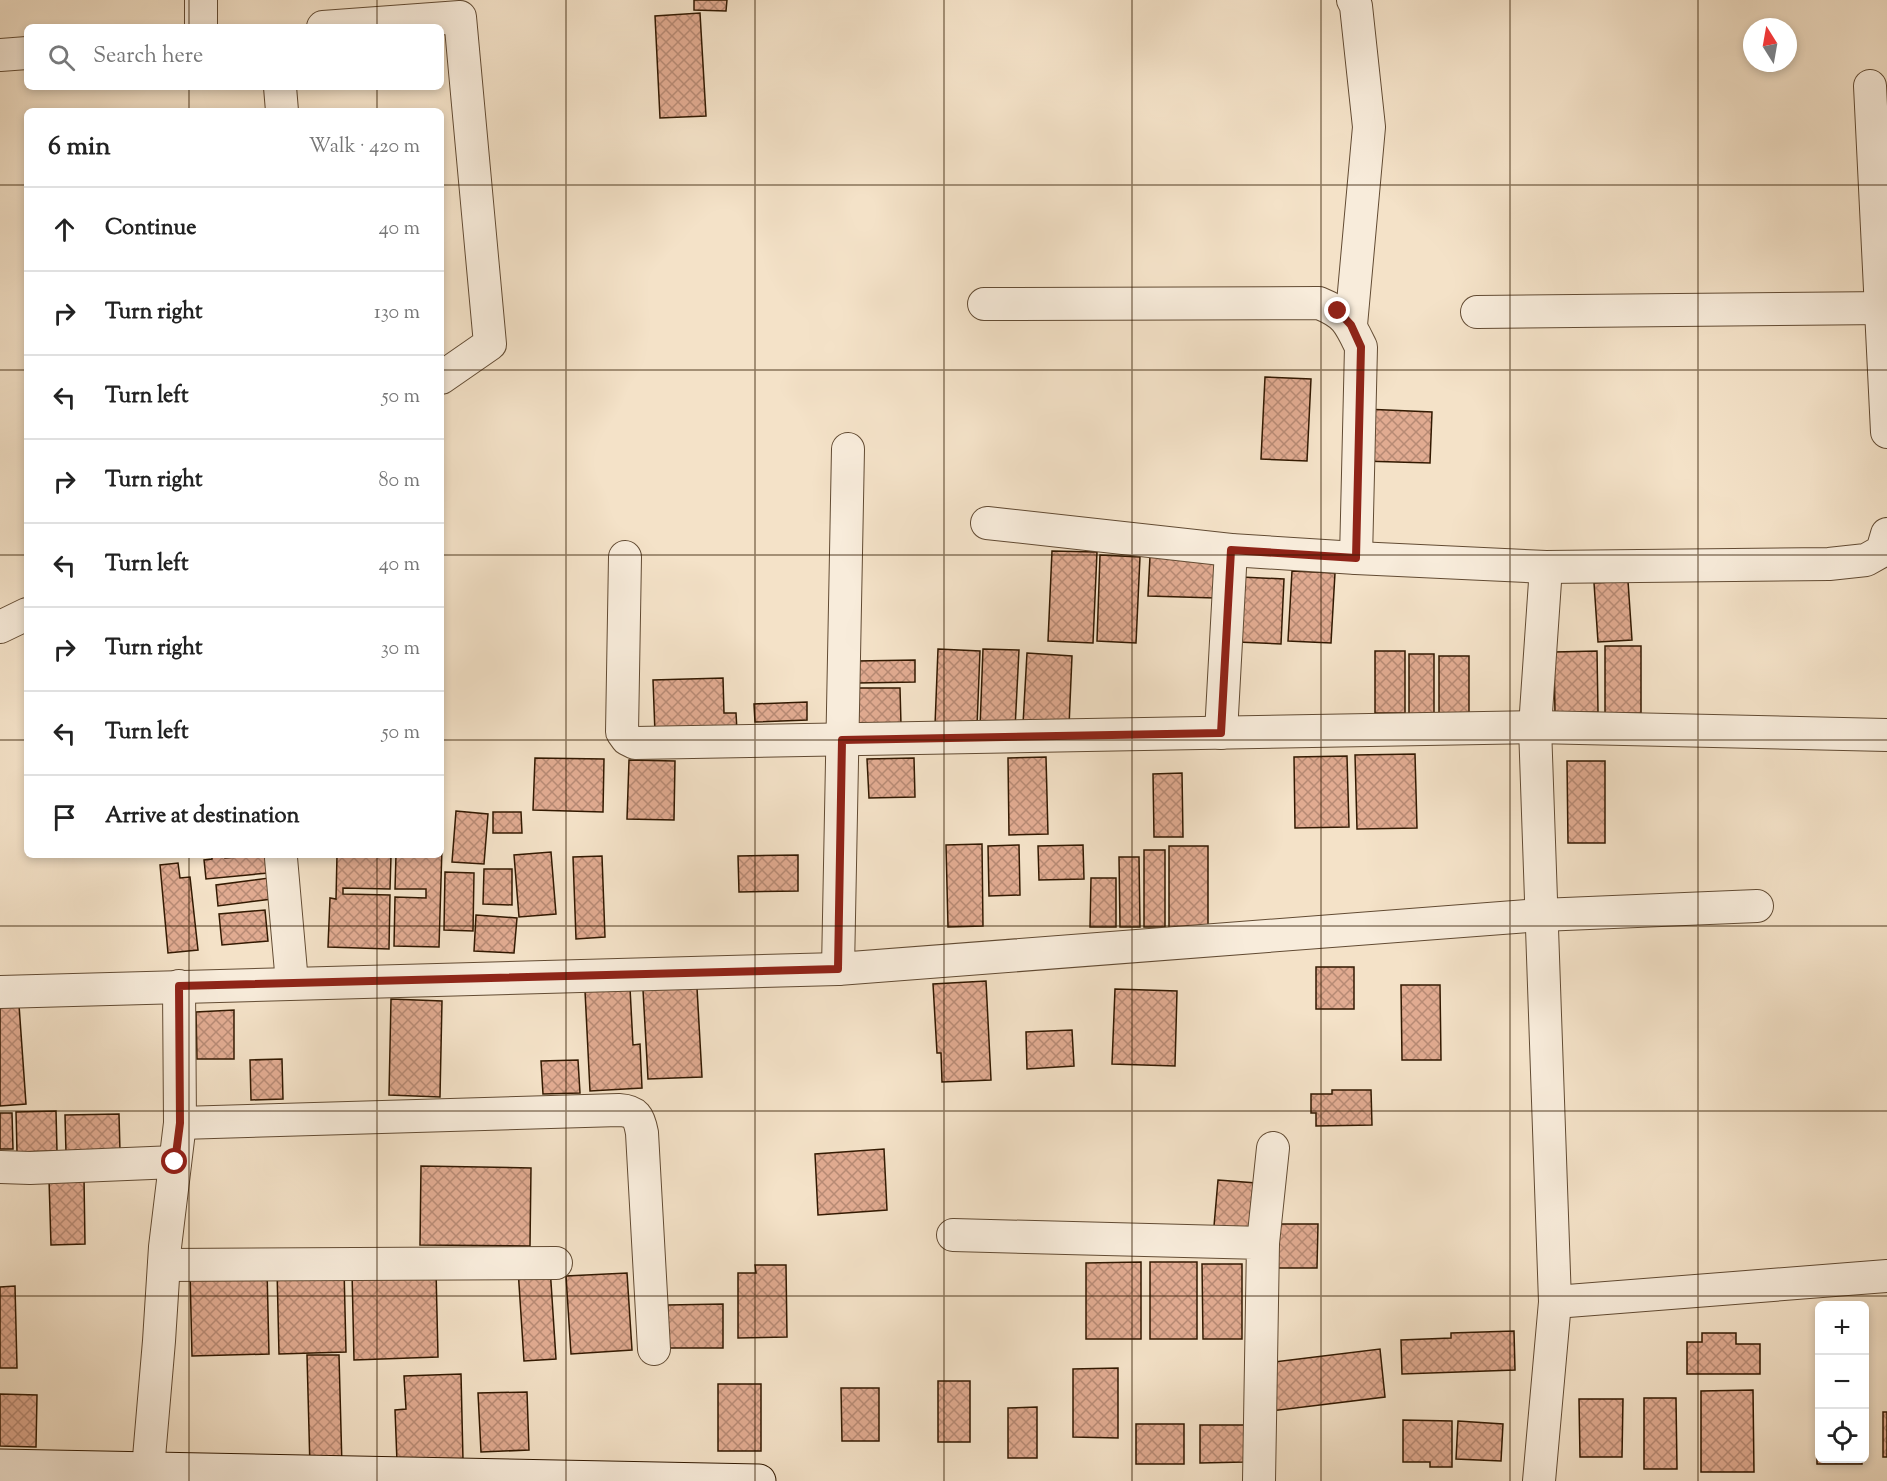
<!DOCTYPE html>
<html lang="en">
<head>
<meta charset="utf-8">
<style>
  :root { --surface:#fff; --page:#f2f2f2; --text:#222; --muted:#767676; --line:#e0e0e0 }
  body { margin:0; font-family:"Sorts Mill Goudy",serif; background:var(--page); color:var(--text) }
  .controls { position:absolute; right:18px; bottom:18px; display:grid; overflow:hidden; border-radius:9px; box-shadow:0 3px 9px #0003 }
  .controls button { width:54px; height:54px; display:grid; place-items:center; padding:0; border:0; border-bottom:2px solid var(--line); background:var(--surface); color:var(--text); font:30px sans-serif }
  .compass { position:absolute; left:1743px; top:18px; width:54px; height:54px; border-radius:50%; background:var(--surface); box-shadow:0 3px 9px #0003; rotate:349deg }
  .stop { position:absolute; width:18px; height:18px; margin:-14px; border:4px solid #8f2418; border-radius:50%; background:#fff }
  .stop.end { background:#8f2418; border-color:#fff; box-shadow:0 2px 6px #0008 }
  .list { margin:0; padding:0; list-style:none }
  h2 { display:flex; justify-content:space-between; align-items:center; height:78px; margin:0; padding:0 24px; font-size:26px }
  h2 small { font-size:20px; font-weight:400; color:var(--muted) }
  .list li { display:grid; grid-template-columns:39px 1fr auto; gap:18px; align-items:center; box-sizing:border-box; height:84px; padding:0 24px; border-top:2px solid var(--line) }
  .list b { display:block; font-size:22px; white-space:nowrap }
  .list em { font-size:20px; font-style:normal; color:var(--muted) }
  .icon { flex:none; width:33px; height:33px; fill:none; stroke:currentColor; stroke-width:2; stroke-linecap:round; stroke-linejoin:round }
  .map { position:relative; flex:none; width:1887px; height:1481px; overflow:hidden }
  .search { position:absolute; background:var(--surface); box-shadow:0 3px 9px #0003; left:24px; top:24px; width:420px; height:66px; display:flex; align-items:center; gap:15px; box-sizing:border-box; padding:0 21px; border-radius:9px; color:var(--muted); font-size:22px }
  .panel { position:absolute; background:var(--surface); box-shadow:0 3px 9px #0003; left:24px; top:108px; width:420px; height:750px; border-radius:9px }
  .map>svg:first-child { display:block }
</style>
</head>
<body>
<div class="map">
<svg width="1887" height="1481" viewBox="0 0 1887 1481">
  <defs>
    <pattern id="building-cross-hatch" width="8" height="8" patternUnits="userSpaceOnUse" patternTransform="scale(1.5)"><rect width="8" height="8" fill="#e1ab91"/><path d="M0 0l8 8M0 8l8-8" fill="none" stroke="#b78a74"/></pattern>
  </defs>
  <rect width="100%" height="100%" fill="#f4e2c8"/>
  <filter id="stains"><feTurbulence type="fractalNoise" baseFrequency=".00333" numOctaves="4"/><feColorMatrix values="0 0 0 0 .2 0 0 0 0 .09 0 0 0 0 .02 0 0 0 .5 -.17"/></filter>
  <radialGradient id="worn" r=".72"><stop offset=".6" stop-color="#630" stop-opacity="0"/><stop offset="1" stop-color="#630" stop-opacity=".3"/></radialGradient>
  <g fill="url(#building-cross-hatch)" stroke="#321901" stroke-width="1.5">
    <polygon points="694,0 727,0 726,11 694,10"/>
    <polygon points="700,13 706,116 660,118 655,16"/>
    <polygon points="1265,377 1311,379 1307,461 1261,459"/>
    <polygon points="1364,409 1432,412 1430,463 1362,461"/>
    <polygon points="1052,551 1097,552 1093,643 1048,641"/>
    <polygon points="1100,555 1140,557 1136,643 1097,641"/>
    <polygon points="1150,556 1217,559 1215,598 1148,596"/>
    <polygon points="1292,571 1335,573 1331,643 1288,641"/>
    <polygon points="1241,577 1284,579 1281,644 1238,642"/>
    <polygon points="1628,581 1632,640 1598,642 1594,583"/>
    <polygon points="1605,646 1641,646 1641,713 1605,714"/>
    <polygon points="938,649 980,651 977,726 935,725"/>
    <polygon points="983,649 1019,650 1015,729 980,728"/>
    <rect x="1375" y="651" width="30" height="62"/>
    <polygon points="1597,651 1598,712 1555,713 1554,652"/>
    <polygon points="1027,653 1072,656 1069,726 1023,724"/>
    <polygon points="1409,654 1434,654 1434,714 1409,715"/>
    <polygon points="1439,656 1469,656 1469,714 1439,715"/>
    <polygon points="915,660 915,682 858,683 857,661"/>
    <polygon points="723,678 724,713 736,713 737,731 655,733 653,680"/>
    <polygon points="854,688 900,688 901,725 855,726"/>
    <polygon points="807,702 807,720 755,722 754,704"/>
    <polygon points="1415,754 1417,828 1357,829 1355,755"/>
    <polygon points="1347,756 1349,827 1295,828 1294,757"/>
    <polygon points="1046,757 1048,834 1009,835 1008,758"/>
    <polygon points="535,758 604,759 603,812 533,810"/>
    <polygon points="914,758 915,797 869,798 867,759"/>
    <polygon points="629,760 675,761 674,820 627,819"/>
    <polygon points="1567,761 1605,761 1605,843 1568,843"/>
    <polygon points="1182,773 1183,837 1154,837 1153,774"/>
    <polygon points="456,811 488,814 484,864 452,862"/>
    <polygon points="493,812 521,812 522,833 493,833"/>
    <polygon points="441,814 443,814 439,947 394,946 395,897 426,898 426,889 395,889 396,855 441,855"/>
    <polygon points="982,844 983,926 948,927 946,845"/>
    <polygon points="1019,845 1020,895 989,896 988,846"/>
    <polygon points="1083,845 1084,879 1039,880 1038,846"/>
    <polygon points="1169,846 1208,846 1208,930 1169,929"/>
    <rect x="1144" y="850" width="21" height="77"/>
    <polygon points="551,852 556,914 519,917 514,855"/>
    <polygon points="212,855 225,855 225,858 266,855 268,873 206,879 204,860 212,859"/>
    <polygon points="337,855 391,856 390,889 343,888 343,894 390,895 389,949 328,947 330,898 336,899"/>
    <polygon points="798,855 798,891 739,892 738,856"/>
    <polygon points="602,856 605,937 576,939 573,857"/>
    <polygon points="1119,857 1139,857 1140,927 1120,927"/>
    <polygon points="178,863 180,878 190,877 198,950 168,953 160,865"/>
    <polygon points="484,869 512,869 512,905 483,904"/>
    <polygon points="445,872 474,873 473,931 444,930"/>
    <polygon points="269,878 272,899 218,906 216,885"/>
    <polygon points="1091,878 1116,878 1116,927 1090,927"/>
    <polygon points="265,910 268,941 222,945 219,914"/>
    <polygon points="476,915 517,918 514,953 474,951"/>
    <rect x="1316" y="967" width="38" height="42"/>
    <polygon points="986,981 991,1080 942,1082 941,1053 937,1053 933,984"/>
    <polygon points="1401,985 1440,985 1441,1060 1402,1060"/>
    <polygon points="630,988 633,1045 640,1044 642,1088 590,1091 585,991"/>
    <polygon points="697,988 702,1077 648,1079 643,990"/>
    <polygon points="1115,989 1177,991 1175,1066 1112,1064"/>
    <polygon points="391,999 442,1001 440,1097 389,1095"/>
    <polygon points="19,1005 26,1104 0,1106 0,1006"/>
    <polygon points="234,1010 234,1059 197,1059 196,1012"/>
    <polygon points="1072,1030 1074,1066 1027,1069 1026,1032"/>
    <polygon points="282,1059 283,1099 251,1100 250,1060"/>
    <polygon points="578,1060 580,1093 543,1094 541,1061"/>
    <polygon points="1332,1090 1371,1090 1372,1125 1316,1126 1316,1113 1311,1113 1311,1094 1332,1094"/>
    <polygon points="56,1111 57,1151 17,1152 16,1112"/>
    <polygon points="0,1113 12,1113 13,1149 0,1149"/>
    <polygon points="119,1114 120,1152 66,1153 65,1115"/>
    <polygon points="884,1149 887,1210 818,1215 815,1154"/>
    <polygon points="421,1166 531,1168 530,1246 420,1245"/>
    <polygon points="84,1178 85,1244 51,1245 49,1179"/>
    <polygon points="1218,1180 1256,1183 1252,1229 1214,1226"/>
    <polygon points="1278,1224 1318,1224 1317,1268 1277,1268"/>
    <polygon points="1141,1262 1141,1339 1086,1339 1086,1263"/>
    <rect x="1150" y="1262" width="47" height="77"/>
    <polygon points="1202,1264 1242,1264 1242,1339 1203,1339"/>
    <polygon points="755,1265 786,1265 787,1337 738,1338 738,1273 756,1273"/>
    <polygon points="550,1267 556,1359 524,1361 518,1269"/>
    <polygon points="344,1268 346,1352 279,1354 277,1270"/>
    <polygon points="267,1269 269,1354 192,1356 190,1272"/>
    <polygon points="436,1270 438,1357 354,1360 352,1272"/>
    <polygon points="627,1273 632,1350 571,1354 566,1276"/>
    <polygon points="15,1286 17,1368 0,1368 0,1287"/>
    <polygon points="723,1304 723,1348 668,1348 668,1305"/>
    <polygon points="1514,1331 1515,1370 1402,1374 1401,1340 1451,1338 1451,1333"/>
    <polygon points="1702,1333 1736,1333 1736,1344 1760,1344 1760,1374 1687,1374 1687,1342 1702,1342"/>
    <polygon points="1380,1349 1385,1397 1271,1411 1265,1363"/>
    <polygon points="307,1355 339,1355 342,1467 310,1468"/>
    <polygon points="1118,1368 1118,1438 1073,1437 1073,1369"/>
    <polygon points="461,1374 463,1460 397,1462 395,1410 406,1409 404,1376"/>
    <rect x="938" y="1381" width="32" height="61"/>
    <rect x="718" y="1384" width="43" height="67"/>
    <polygon points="1817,1384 1820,1384 1820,1458 1862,1458 1862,1464 1817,1464"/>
    <polygon points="841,1388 879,1388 879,1441 842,1441"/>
    <polygon points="1753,1390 1754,1472 1701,1472 1701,1391"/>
    <polygon points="527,1392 529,1450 481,1452 478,1393"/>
    <polygon points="0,1394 37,1395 36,1447 0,1446"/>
    <polygon points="1644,1398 1676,1398 1677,1469 1644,1469"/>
    <polygon points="1579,1399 1623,1399 1622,1457 1580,1457"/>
    <polygon points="1037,1407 1037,1458 1008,1458 1008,1408"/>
    <rect x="1883" y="1412" width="4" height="45"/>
    <polygon points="1403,1420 1452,1421 1452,1467 1430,1467 1430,1462 1403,1462"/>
    <polygon points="1458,1421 1503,1424 1501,1461 1456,1459"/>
    <rect x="1136" y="1424" width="48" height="40"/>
    <polygon points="1200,1425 1244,1425 1244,1462 1200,1463"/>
  </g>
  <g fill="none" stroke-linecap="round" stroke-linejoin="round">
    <defs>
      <g id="street">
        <polyline points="201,0 201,27"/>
        <polyline points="323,27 460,17 490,344 441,378"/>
        <polyline points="0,55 27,53"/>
        <polyline points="1870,86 1887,432"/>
        <polyline points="280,87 282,111"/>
        <path d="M 984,304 L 1319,303 C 1346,314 1349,322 1361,347 L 1356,558"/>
        <polyline points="1477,312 1887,308"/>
        <polyline points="1351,325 1369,127 1356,6 1353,0"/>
        <polyline points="987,523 1231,550 1356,558 1546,567 1829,564 1866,560 1882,551 1887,534"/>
        <polyline points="625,557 622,732 627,739 635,743 1535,727 1887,735"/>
        <polyline points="0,627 27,614"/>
        <polyline points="1221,733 1231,550"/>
        <polyline points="281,858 292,983"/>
        <polyline points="838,969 848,449"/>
        <polyline points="0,992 838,969 1541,915 1757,906"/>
        <path d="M 180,1123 L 619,1110 C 636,1111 639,1117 642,1133 L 654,1349"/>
        <polyline points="0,1167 30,1168 175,1162"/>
        <polyline points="953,1235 1263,1243 1259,1481"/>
        <polyline points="1263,1243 1273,1148"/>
        <polyline points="164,1265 556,1263"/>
        <polyline points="1555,1302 1887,1276"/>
        <polyline points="147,1481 159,1341 165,1247 180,1123 179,986"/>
        <polyline points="1539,1481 1555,1302 1535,727 1546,567"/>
      </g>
      <polyline id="secondary" points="0,1466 759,1481"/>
    </defs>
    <use href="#street" stroke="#624b33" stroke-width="34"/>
    <use href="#secondary" stroke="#321901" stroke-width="35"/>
    <use href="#street" stroke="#f8ecdb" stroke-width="32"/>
    <use href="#secondary" stroke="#f8ecdb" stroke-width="33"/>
  </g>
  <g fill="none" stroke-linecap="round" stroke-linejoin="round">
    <polyline stroke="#8f2418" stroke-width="8" points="175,1162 180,1123 179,986 838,969 842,740 1221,733 1231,550 1356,558 1361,347 1351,325 1338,311"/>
  </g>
  <path fill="none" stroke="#321901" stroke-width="1.5" stroke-opacity="0.55" d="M 189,0 L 189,27M 377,0 L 377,27M 566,0 L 566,1481M 755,0 L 755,1481M 944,0 L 944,1481M 1132,0 L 1132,1481M 1321,0 L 1321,1481M 1510,0 L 1510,1481M 1698,0 L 1698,1481M 189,87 L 189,111M 377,87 L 377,111M 0,185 L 27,185M 441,185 L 1887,185M 0,370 L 27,370M 441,370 L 1887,370M 0,555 L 27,555M 441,555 L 1887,555M 0,740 L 27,740M 441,740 L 1887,740M 189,855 L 189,1481M 377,855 L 377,1481M 0,926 L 1887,926M 0,1111 L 1887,1111M 0,1296 L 1887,1296"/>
  <rect width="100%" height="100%" filter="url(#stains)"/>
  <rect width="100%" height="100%" fill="url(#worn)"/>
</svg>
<div class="controls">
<button>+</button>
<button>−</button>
<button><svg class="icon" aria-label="locate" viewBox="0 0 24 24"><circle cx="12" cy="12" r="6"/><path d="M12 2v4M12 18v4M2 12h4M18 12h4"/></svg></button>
</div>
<svg class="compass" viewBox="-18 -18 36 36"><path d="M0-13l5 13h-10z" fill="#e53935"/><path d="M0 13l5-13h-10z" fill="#767676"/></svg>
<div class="stop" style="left:175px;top:1162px"></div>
<div class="stop end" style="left:1338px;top:311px"></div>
<div class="search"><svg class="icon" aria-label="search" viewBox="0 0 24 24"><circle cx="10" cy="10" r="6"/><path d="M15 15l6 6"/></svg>Search here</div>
<section class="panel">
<h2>6 min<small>Walk · 420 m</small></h2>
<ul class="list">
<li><svg class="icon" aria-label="ahead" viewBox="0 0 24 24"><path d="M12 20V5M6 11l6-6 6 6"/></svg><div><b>Continue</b></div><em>40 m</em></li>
<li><svg class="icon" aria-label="right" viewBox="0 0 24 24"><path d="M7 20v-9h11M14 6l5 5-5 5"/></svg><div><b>Turn right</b></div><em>130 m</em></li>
<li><svg class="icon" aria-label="left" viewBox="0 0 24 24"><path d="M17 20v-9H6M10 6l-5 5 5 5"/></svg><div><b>Turn left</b></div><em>50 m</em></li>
<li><svg class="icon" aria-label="right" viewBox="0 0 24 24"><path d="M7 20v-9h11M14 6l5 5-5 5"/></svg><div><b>Turn right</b></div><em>80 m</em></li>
<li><svg class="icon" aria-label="left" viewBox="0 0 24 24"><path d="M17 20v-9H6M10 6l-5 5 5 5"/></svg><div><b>Turn left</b></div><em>40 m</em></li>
<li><svg class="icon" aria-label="right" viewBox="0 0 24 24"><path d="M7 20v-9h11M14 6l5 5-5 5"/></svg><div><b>Turn right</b></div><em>30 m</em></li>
<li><svg class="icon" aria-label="left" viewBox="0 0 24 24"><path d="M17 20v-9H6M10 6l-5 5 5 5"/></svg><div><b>Turn left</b></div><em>50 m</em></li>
<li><svg class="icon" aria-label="arrive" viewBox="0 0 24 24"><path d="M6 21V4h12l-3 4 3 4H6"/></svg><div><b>Arrive at destination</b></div></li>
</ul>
</section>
</div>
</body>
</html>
